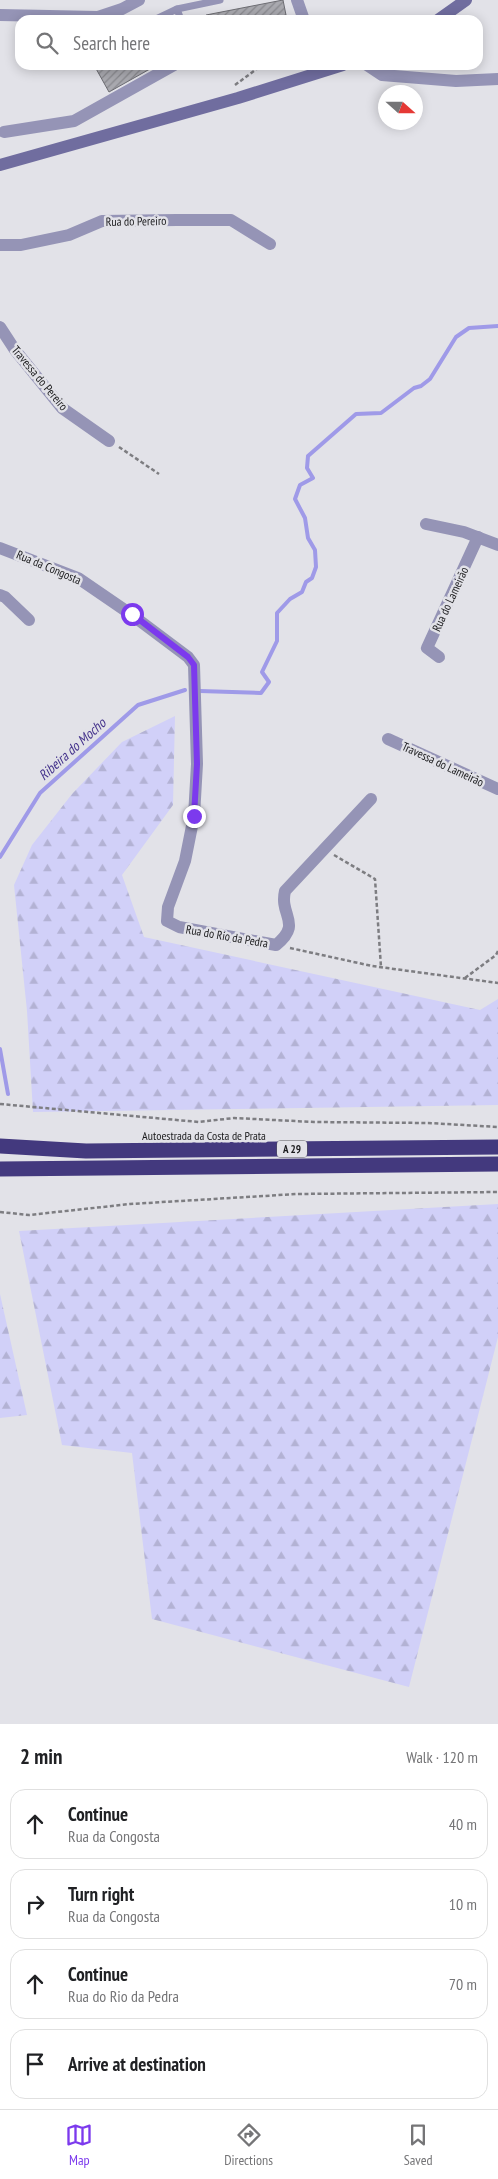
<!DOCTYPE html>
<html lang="en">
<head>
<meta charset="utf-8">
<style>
  :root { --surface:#fff; --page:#f2f2f2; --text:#202124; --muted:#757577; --line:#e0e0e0; --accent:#7c3aed }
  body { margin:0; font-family:"PT Sans Narrow",sans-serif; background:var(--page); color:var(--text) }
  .compass { position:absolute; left:378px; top:85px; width:45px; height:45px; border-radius:50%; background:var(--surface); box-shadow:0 2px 12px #0003; rotate:111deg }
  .stop { position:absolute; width:15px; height:15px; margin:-11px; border:4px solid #7c3aed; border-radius:50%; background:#fff }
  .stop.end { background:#7c3aed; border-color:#fff; box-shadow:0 1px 5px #0008 }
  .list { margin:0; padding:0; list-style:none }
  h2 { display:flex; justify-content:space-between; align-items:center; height:65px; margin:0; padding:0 20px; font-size:21px }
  h2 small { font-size:16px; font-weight:400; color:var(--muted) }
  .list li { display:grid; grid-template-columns:32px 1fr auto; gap:15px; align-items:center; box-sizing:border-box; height:70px; margin:0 10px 10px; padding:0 10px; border:1px solid var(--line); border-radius:15px }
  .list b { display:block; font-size:19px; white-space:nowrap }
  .list p { margin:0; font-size:16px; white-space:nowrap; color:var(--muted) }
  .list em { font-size:16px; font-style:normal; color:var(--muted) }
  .icon { flex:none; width:28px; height:28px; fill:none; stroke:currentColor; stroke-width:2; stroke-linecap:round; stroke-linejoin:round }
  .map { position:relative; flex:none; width:498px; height:1724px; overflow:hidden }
  .search { position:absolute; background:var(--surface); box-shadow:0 2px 12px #0003; left:15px; right:15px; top:15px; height:55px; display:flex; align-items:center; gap:12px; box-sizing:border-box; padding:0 18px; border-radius:15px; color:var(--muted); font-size:19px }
  .sheet { height:385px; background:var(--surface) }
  nav { display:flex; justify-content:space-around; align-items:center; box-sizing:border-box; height:70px; border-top:1px solid var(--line); background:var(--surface); font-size:14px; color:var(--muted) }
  nav a { display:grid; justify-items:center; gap:2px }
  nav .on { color:var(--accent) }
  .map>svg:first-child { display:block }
</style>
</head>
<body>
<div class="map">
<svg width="498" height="1724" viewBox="0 0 498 1724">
  <defs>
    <pattern id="forest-firs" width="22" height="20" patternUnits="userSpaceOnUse" patternTransform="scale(1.25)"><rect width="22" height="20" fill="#d1d0f8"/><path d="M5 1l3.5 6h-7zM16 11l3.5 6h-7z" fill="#b3b2d4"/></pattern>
    <pattern id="building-hatch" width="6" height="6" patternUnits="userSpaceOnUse" patternTransform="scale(1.25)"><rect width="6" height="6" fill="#a9a9af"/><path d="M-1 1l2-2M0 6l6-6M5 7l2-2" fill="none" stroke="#89898e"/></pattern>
  </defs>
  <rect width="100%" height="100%" fill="#e2e2e8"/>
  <g fill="url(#forest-firs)">
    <polygon points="175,716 173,805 122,875 144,937 480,1010 498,999 498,1105 33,1112 27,1011 14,885 32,845 72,794 122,742"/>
    <polygon points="498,1204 498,1337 409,1687 152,1619 132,1453 62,1445 19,1231"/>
    <polygon points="0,1294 27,1415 0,1418"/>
  </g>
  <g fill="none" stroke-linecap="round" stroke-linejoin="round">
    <g stroke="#9f9ae8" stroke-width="4">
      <polyline points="200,691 261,693 269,682 262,672 277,641 277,613 290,599 302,592 306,582 312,578 316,567 315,550 308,538 305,518 295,499 300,485 313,478 307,468 308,456 356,414 381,413 414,388 421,386 430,379 456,337 469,328 498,326"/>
      <polyline points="0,857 40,793 138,705 185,690"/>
      <polyline points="0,1049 8,1094"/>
    </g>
  </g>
  <g fill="url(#building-hatch)" stroke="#6c6c72">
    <polygon points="283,0 287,20 206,20 206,15"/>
    <polygon points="94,65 157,65 109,92"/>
  </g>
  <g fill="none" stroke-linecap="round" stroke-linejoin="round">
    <g stroke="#7d7d81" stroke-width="2.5" stroke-dasharray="4 2.5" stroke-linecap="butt">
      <polyline points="235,85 262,65"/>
      <polyline points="119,447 159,474"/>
      <polyline points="334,855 375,879 381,967"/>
      <polyline points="290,948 372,966 498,983"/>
      <polyline points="465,978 496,955 498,951"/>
      <polyline points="0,1104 199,1122 234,1118 314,1122 428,1123 498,1127"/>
      <polyline points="0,1212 29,1215 130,1204 297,1194 498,1192"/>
    </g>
    <g stroke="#9594b6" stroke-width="7">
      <polyline points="177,9 181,20"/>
      <polyline points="154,20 177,9 220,0"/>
    </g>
    <g stroke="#9594b6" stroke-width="12">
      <polyline points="297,0 304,20"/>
      <polyline points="0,15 98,17 122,9 139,0"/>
      <polyline points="367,65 382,75 456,81 498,79"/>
      <polyline points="4,132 74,121 174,65"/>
      <polyline points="0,245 21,245 69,235 102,221 177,220 231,220 270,244"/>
      <polyline points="0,327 15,350 62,408 109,441"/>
      <polyline points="426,524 464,532 498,545"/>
      <path d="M 0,548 L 78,578 L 132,615 L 188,657 L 194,665 L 197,764 L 194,816 L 185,861 L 168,907 L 167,921 L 179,927 L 276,945 C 303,923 279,916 285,891 L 371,799"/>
      <polyline points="0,595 5,597 29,620"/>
      <polyline points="439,657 427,648 478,537"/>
      <polyline points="388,739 498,789"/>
    </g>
    <g stroke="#706d9f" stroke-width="12">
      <polyline points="438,20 466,0"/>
      <polyline points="0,165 238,98 343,65"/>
    </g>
    <g stroke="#43397e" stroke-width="15">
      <polyline points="0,1146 86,1151 498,1147"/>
      <polyline points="0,1169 498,1164"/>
    </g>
  </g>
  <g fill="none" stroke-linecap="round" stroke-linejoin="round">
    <polyline stroke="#7c3aed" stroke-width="6" points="132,614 188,657 194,665 197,764 194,816"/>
  </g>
  <g text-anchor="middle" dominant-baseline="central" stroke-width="5" stroke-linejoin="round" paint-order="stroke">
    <rect fill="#e2e2e8" stroke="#57575a" stroke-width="1" x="277" y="1140.5" width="30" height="17" rx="4"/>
    <g font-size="11" font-weight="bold" fill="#1b1b1d">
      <text x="292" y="1149">A 29</text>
    </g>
    <g font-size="12" fill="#1b1b1d" stroke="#e2e2e8">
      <text transform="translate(136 221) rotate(-1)">Rua do Pereiro</text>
      <text transform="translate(40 378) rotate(50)">Travessa do Pereiro</text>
      <text transform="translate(49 567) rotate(23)">Rua da Congosta</text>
      <text transform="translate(450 599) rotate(-65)">Rua do Lameirão</text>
      <text transform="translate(443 764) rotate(25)">Travessa do Lameirão</text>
      <text transform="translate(227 936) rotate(10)">Rua do Rio da Pedra</text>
      <text x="204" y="1135">Autoestrada da Costa de Prata</text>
    </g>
    <g font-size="14" font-style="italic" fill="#43318b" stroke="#e2e2e8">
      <text transform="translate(72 749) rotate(-42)">Ribeira do Mocho</text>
    </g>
  </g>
</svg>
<svg class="compass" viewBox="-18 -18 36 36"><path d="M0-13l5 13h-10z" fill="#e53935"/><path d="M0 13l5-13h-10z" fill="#757577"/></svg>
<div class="stop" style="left:132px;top:614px"></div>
<div class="stop end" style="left:194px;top:816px"></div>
<div class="search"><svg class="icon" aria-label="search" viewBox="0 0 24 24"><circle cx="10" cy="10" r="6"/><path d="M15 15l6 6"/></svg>Search here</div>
</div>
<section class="sheet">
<h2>2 min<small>Walk · 120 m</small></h2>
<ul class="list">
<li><svg class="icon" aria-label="ahead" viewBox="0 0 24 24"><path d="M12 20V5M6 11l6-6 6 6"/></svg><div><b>Continue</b><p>Rua da Congosta</p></div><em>40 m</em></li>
<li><svg class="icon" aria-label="right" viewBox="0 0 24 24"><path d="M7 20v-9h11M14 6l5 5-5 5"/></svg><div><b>Turn right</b><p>Rua da Congosta</p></div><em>10 m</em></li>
<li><svg class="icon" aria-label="ahead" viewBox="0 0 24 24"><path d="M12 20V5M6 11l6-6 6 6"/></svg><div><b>Continue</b><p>Rua do Rio da Pedra</p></div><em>70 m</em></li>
<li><svg class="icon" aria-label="arrive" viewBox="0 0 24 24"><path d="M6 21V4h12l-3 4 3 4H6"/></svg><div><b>Arrive at destination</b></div></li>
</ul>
</section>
<nav>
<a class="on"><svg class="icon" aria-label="map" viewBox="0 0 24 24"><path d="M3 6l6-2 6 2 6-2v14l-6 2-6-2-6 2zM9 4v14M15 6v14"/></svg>Map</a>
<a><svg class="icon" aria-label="directions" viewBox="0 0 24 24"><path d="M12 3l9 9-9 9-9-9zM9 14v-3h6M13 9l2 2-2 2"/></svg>Directions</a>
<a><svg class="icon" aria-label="saved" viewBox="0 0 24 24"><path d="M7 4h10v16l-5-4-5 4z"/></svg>Saved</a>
</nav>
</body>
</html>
